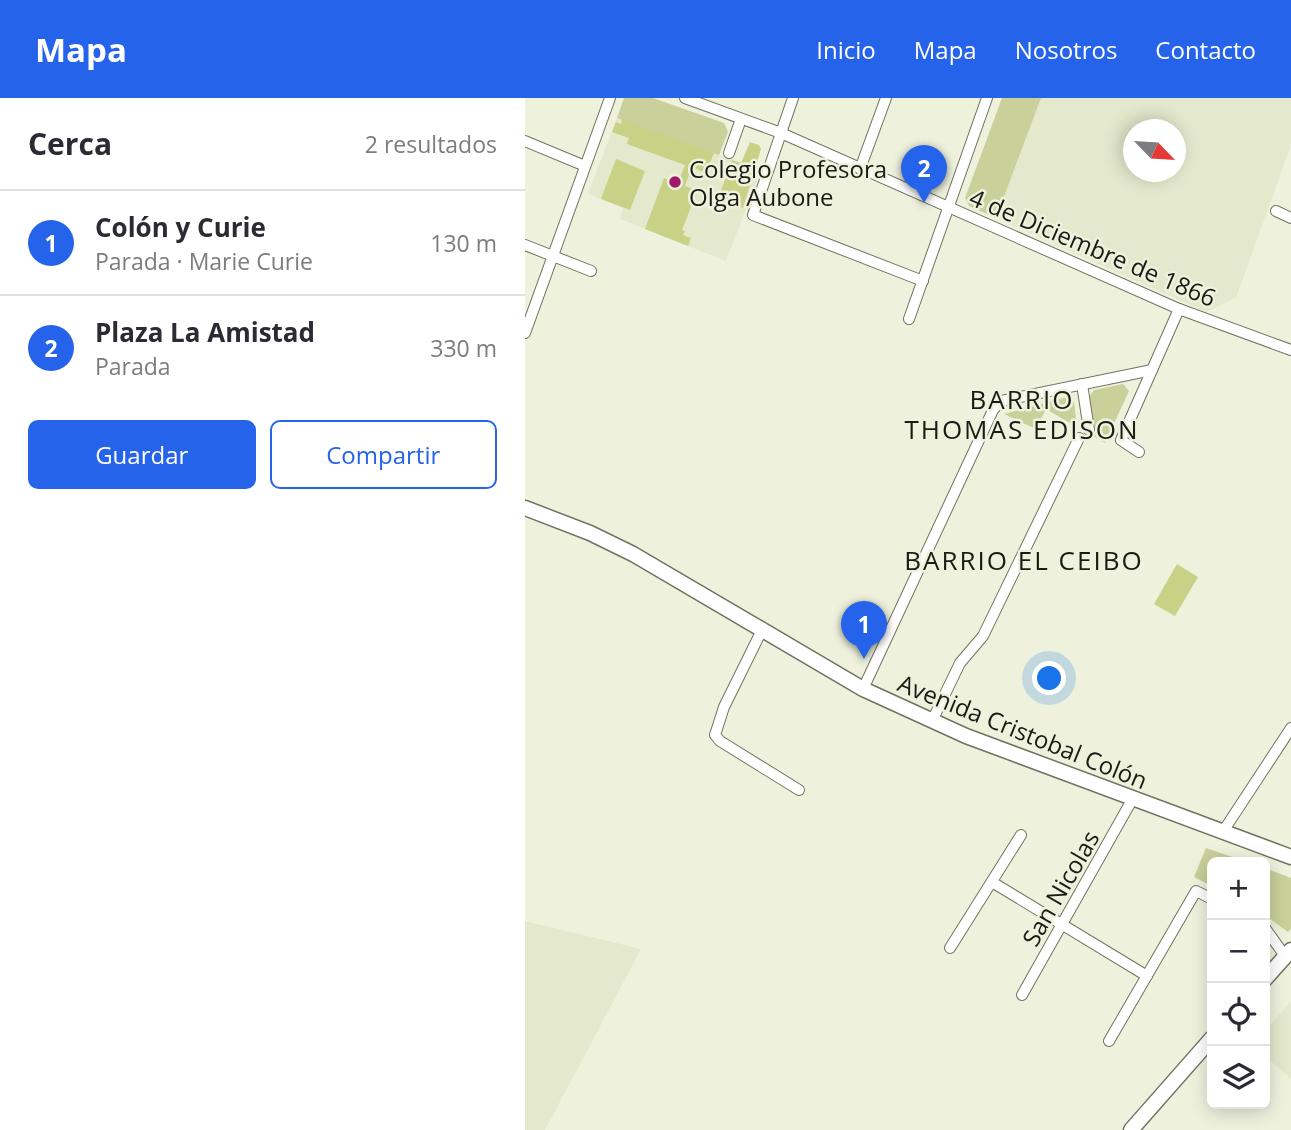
<!DOCTYPE html>
<html lang="es">
<head>
<meta charset="utf-8">
<style>
  :root { --surface:#fff; --page:#f7f7f7; --text:#2b2b33; --muted:#7c7c81; --line:#e1e1e2; --accent:#2563eb }
  body { margin:0; font-family:"Open Sans",sans-serif; background:var(--page); color:var(--text) }
  .controls { position:absolute; right:21px; bottom:21px; display:grid; overflow:hidden; border-radius:10px; box-shadow:0 4px 18px #0003 }
  .controls button { width:63px; height:63px; display:grid; place-items:center; padding:0; border:0; border-bottom:2px solid var(--line); background:var(--surface); color:var(--text); font:35px sans-serif }
  .compass { position:absolute; left:598px; top:21px; width:63px; height:63px; border-radius:50%; background:var(--surface); box-shadow:0 4px 18px #0003; rotate:115deg }
  .you { position:absolute; left:525px; top:581px; width:24px; height:24px; margin:-18px; border:5px solid #fff; border-radius:50%; background:#1a73e8; box-shadow:0 0 0 10px #1a73e833 }
  .badge { display:grid; place-items:center; width:46px; height:46px; border-radius:50%; background:var(--accent); color:#fff; font-size:23px; font-weight:700 }
  .pin { position:absolute; translate:-50% -58px; filter:drop-shadow(0 2px 4px #0008) }
  .pin::after { content:''; position:absolute; top:37px; width:24px; height:21px; background:inherit; clip-path:polygon(0 0,100% 0,50% 100%) }
  .list { margin:0; padding:0; list-style:none }
  h2 { display:flex; justify-content:space-between; align-items:center; height:91px; margin:0; padding:0 28px; font-size:30px }
  h2 small { font-size:23px; font-weight:400; color:var(--muted) }
  .list li { display:grid; grid-template-columns:46px 1fr auto; gap:21px; align-items:center; box-sizing:border-box; height:105px; padding:0 28px; border-top:2px solid var(--line) }
  .list b { display:block; font-size:26px; white-space:nowrap }
  .list p { margin:0; font-size:23px; white-space:nowrap; color:var(--muted) }
  .list em { font-size:23px; font-style:normal; color:var(--muted) }
  .actions { display:flex; gap:14px; padding:21px 28px }
  .actions a { flex:1; padding:16px 0; border:2px solid var(--accent); border-radius:10px; text-align:center; font-size:24px; color:var(--accent) }
  .actions .main { background:var(--accent); color:#fff }
  .icon { flex:none; width:38px; height:38px; fill:none; stroke:currentColor; stroke-width:2; stroke-linecap:round; stroke-linejoin:round }
  .map { position:relative; flex:none; width:766px; height:1032px; overflow:hidden }
  header { display:flex; align-items:center; gap:42px; box-sizing:border-box; height:98px; padding:0 35px; background:var(--accent); color:#fff }
  header strong { font-size:33px }
  nav { display:flex; gap:38px; margin-inline-start:auto; font-size:24px }
  main { display:flex }
  aside { flex:1; background:var(--surface) }
  .map>svg:first-child { display:block }
</style>
</head>
<body>
<header>
<strong>Mapa</strong>
<nav><a>Inicio</a><a>Mapa</a><a>Nosotros</a><a>Contacto</a></nav>
</header>
<main>
<aside>
<h2>Cerca<small>2 resultados</small></h2>
<ul class="list">
<li><span class="badge">1</span><div><b>Colón y Curie</b><p>Parada · Marie Curie</p></div><em>130 m</em></li>
<li><span class="badge">2</span><div><b>Plaza La Amistad</b><p>Parada</p></div><em>330 m</em></li>
</ul>
<div class="actions"><a class="main">Guardar</a><a>Compartir</a></div>
</aside>
<div class="map">
<svg width="766" height="1032" viewBox="0 0 766 1032">
  <rect width="100%" height="100%" fill="#eef2dd"/>
  <g fill="#e4e8cc" fill-rule="evenodd">
    <path d="M 516,0 L 766,0 L 766,47 L 711,200 L 681,214 L 471,120 ZM 608,32 L 650,32 L 650,74 L 608,74 Z"/>
    <polygon points="92,20 236,72 201,163 95,121 98,110 63,96"/>
    <polygon points="0,823 116,851 20,1032 0,1032"/>
    <polygon points="766,903 766,981 740,958 740,933"/>
  </g>
  <g fill="#c9d09a">
    <polygon points="99,0 128,0 199,25 203,34 194,57 92,20"/>
    <polygon points="477,0 516,0 471,120 444,108 440,100"/>
    <polygon points="598,286 604,293 580,345 567,337 570,330 564,299 569,292"/>
    <polygon points="542,299 549,304 552,329 521,311 511,331 479,316"/>
    <polygon points="681,750 722,764 687,764 687,788 669,779"/>
    <polygon points="740,770 766,780 766,831 763,834 740,817"/>
  </g>
  <g fill="#c8d185">
    <polygon points="97,21 189,55 181,75 167,69 160,88 172,93 157,132 160,133 158,137 166,140 163,148 120,131 139,80 153,85 160,67 102,46 104,40 87,34 91,24 96,26"/>
    <polygon points="225,44 234,47 236,51 218,110 193,101 207,62 216,65"/>
    <polygon points="91,61 120,73 105,112 76,101"/>
    <polygon points="652,466 673,479 650,518 629,506"/>
  </g>
  <g fill="none" stroke-linecap="round" stroke-linejoin="round">
    <defs>
      <g id="street">
        <polyline points="160,0 256,35 654,211 766,252"/>
        <polyline points="268,0 228,117 398,183"/>
        <polyline points="0,43 60,68"/>
        <polyline points="204,55 216,21"/>
        <polyline points="335,71 361,0"/>
        <polyline points="751,113 766,120"/>
        <polyline points="0,147 66,173"/>
        <polyline points="384,221 462,0"/>
        <polyline points="0,235 85,0"/>
        <polyline points="557,286 564,332"/>
        <polyline points="614,354 596,342 654,211"/>
        <polyline points="238,530 199,609 190,637 195,643 274,692"/>
        <polyline points="338,591 468,312 476,303 627,272"/>
        <polyline points="407,623 435,565 458,538 554,340"/>
        <polyline points="697,735 766,630"/>
        <polyline points="467,784 622,878"/>
        <polyline points="740,830 760,858"/>
        <polyline points="425,850 496,737"/>
        <polyline points="497,897 607,702"/>
        <polyline points="584,943 671,793 687,801"/>
      </g>
      <g id="secondary">
        <polyline points="0,410 65,435 108,456 338,591 441,638 766,759"/>
        <polyline points="740,881 766,852"/>
        <polyline points="606,1032 687,940"/>
      </g>
    </defs>
    <use href="#street" stroke="#717361" stroke-width="12"/>
    <use href="#secondary" stroke="#717361" stroke-width="17"/>
    <use href="#street" stroke="#fff" stroke-width="10"/>
    <use href="#secondary" stroke="#fff" stroke-width="14"/>
  </g>
  <circle fill="#a11b69" stroke="#eef2dd" stroke-width="2.5" cx="150" cy="84" r="7"/>
  <g text-anchor="middle" dominant-baseline="central" stroke-width="5" stroke-linejoin="round" paint-order="stroke">
    <g font-size="24" fill="#1a1b14" stroke="#eef2dd" text-anchor="start">
      <text x="164" y="70">Colegio Profesora<tspan x="164" dy="28">Olga Aubone</tspan></text>
    </g>
    <g font-size="24" fill="#1a1b14" stroke="#eef2dd">
      <text transform="translate(568 149) rotate(23)">4 de Diciembre de 1866</text>
      <text transform="translate(498 633) rotate(22)">Avenida Cristobal Colón</text>
      <text transform="translate(535 790) rotate(-60)">San Nicolas</text>
    </g>
    <g font-size="26" letter-spacing="2" fill="#1a1b14" stroke="#eef2dd">
      <text x="497" y="301">BARRIO<tspan x="497" dy="30">THOMAS EDISON</tspan></text>
      <text x="499" y="462">BARRIO EL CEIBO</text>
    </g>
  </g>
</svg>
<div class="controls">
<button>+</button>
<button>−</button>
<button><svg class="icon" aria-label="locate" viewBox="0 0 24 24"><circle cx="12" cy="12" r="6"/><path d="M12 2v4M12 18v4M2 12h4M18 12h4"/></svg></button>
<button><svg class="icon" aria-label="layers" viewBox="0 0 24 24"><path d="M12 4l9 5-9 5-9-5zM3 14l9 5 9-5"/></svg></button>
</div>
<svg class="compass" viewBox="-18 -18 36 36"><path d="M0-13l5 13h-10z" fill="#e53935"/><path d="M0 13l5-13h-10z" fill="#7c7c81"/></svg>
<div class="you"></div>
<div class="pin badge" style="left:339px;top:561px">1</div>
<div class="pin badge" style="left:399px;top:105px">2</div>
</div>
</main>
</body>
</html>
